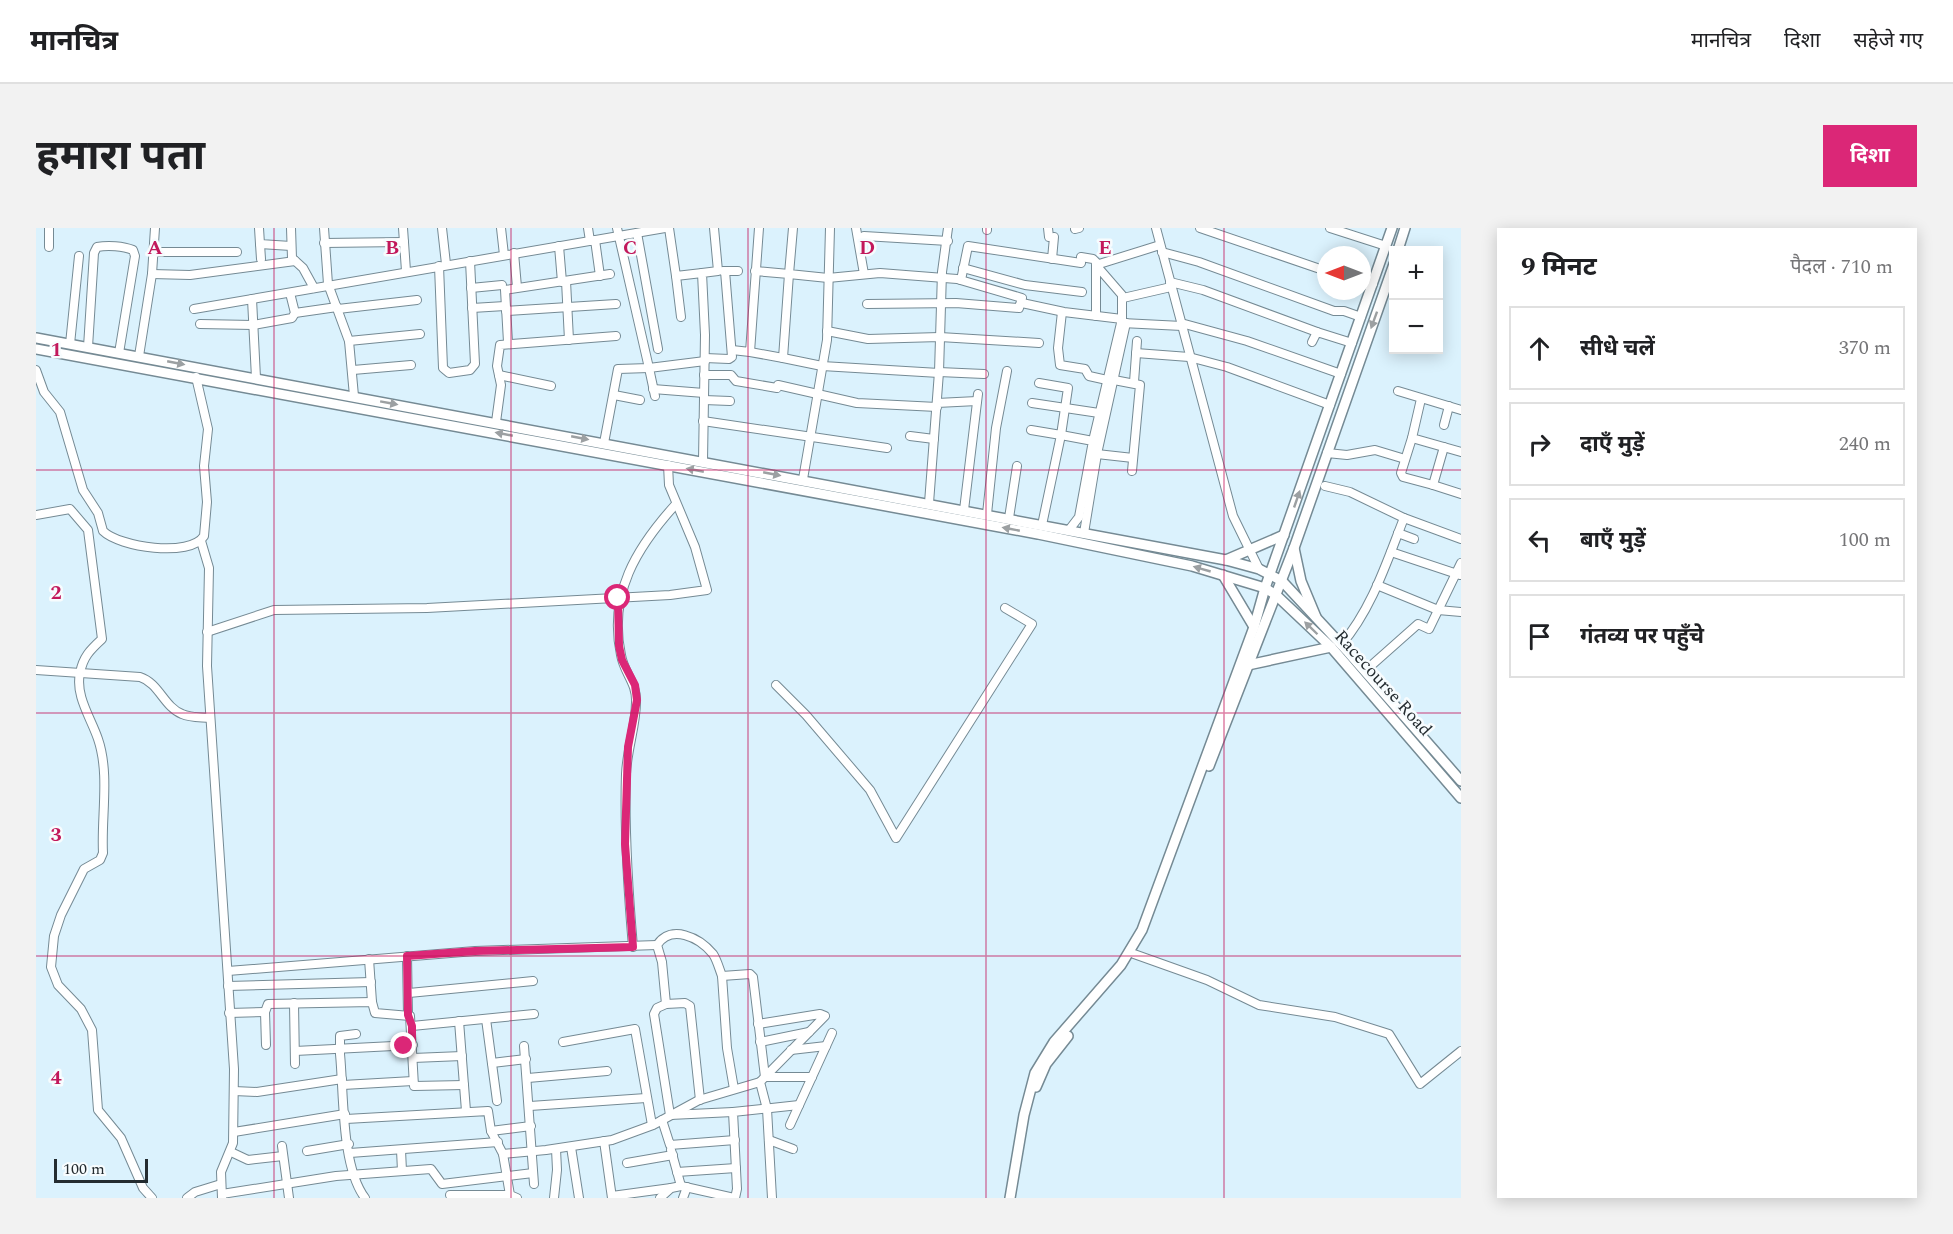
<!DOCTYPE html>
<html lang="hi">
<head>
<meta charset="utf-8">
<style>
  :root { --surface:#fff; --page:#f2f2f2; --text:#202124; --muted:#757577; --line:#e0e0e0; --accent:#db2777 }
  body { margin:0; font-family:Spectral,"Noto Sans Devanagari",serif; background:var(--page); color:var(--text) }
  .controls { position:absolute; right:18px; top:18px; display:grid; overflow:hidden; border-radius:0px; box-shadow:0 3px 15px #0003 }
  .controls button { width:54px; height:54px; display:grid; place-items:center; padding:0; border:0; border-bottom:2px solid var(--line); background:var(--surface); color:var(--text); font:30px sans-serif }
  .compass { position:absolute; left:1281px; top:18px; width:54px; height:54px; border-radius:50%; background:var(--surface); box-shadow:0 3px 15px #0003; rotate:270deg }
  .scale { position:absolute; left:18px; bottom:15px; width:94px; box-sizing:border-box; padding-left:6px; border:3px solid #242c30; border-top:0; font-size:16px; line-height:21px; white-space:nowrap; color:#242c30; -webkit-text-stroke:4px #f7fcfe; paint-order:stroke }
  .stop { position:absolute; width:18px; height:18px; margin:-14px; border:4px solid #db2777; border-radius:50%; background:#fff }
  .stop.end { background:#db2777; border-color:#fff; box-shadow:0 2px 6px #0008 }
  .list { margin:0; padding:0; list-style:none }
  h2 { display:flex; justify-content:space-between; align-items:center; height:78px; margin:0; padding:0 24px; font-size:26px }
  h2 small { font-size:20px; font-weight:400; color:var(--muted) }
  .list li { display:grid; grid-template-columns:39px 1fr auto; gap:18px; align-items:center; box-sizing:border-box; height:84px; margin:0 12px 12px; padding:0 12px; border:2px solid var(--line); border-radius:0px }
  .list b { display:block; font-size:22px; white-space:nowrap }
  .list em { font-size:20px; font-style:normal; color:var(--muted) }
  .icon { flex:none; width:33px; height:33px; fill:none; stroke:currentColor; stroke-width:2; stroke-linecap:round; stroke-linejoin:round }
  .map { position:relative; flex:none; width:1425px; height:970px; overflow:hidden; border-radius:0px }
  header { display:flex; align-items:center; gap:36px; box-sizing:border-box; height:84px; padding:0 30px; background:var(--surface); border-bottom:2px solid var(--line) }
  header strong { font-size:28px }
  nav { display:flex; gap:33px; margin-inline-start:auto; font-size:21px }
  .intro { display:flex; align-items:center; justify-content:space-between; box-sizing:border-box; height:144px; padding:0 36px }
  h1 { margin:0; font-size:42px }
  .button { padding:15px 27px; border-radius:0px; background:var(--accent); color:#fff; font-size:21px; font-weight:700 }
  main { display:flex; gap:36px; padding:0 36px }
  aside { flex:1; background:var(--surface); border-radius:0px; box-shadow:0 3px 15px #0003 }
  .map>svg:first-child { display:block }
</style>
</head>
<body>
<header>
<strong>मानचित्र</strong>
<nav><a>मानचित्र</a><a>दिशा</a><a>सहेजे गए</a></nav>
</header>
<div class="intro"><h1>हमारा पता</h1><a class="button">दिशा</a></div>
<main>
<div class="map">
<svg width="1425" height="970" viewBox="0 0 1425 970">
  <rect width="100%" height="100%" fill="#dbf2fd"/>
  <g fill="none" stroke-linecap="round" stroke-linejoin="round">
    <defs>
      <g id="minor">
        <polyline points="13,0 13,19"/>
        <polyline points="223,0 224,16 255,18"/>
        <polyline points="255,0 256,30 267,40 278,60"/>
        <polyline points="288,0 292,56 313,113 318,168"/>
        <polyline points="367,0 370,43"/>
        <polyline points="406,0 410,36"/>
        <polyline points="465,0 468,27"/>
        <polyline points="552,0 554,13"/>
        <polyline points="633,0 640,48 666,45"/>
        <polyline points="757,0 753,46 792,50 844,45 921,51 986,70 983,80 920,75 831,76"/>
        <polyline points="820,0 828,46"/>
        <polyline points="951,0 951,2"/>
        <polyline points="1012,0 1013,9"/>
        <polyline points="1120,0 1197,288 1223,341"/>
        <polyline points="1164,0 1290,43"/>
        <polyline points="1294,0 1350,18"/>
        <polyline points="1039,1 1043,0"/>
        <polyline points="601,5 622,121"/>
        <polyline points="828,8 912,13"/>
        <polyline points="559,12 564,48"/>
        <polyline points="288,15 368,14"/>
        <polyline points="224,16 225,31"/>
        <polyline points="523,18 526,54"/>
        <polyline points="118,24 201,24"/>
        <polyline points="1126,24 1163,34 1298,83 1308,83 1325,89"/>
        <polyline points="478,25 481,59"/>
        <polyline points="1045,29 1057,31 1061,35"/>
        <polyline points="1016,31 1018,9"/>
        <polyline points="1060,37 1124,17"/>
        <polyline points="403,38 407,140 413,145 434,142 439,136 434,33"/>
        <polyline points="927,40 989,57 1046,64"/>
        <polyline points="687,43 702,43"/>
        <polyline points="719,43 753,46 747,130 786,138 903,145"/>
        <polyline points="116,46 154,47 259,33"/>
        <polyline points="640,48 645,89"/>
        <polyline points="925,52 932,18 1045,35"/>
        <polyline points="530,53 533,112"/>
        <polyline points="1326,53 1337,56"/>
        <polyline points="1134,54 1167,62 1281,104"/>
        <polyline points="435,60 466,57"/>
        <polyline points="1087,70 1135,59"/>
        <polyline points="216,71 220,150"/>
        <polyline points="986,75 1028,84 1086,91 1057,213"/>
        <polyline points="436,80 469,78"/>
        <polyline points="158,81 629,0"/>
        <polyline points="302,81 381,72"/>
        <polyline points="470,83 580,76"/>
        <polyline points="1026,84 1022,120 1024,137 1049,141 1053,148 1071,152"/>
        <polyline points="259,85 301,79"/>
        <polyline points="1060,88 1060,37 1086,67 1086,91"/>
        <polyline points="1086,95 1146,98"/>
        <polyline points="1145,95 1211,113 1305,146"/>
        <polyline points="164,96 217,97 256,90 259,85 254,65"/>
        <polyline points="791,103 832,111 904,109 1003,115"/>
        <polyline points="313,113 384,106"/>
        <polyline points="472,114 469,62 574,46"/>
        <polyline points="1276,114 1281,104 1316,115"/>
        <polyline points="34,116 43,28"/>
        <path d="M 52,119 L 58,25 L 61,19 C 72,17 87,18 97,22 L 99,28 L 83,125"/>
        <polyline points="696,122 714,124 723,0"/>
        <polyline points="714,124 747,130"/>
        <polyline points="1100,125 1153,129 1191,139 1294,177"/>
        <polyline points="103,128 116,46 119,0"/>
        <polyline points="669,130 693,131 696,129 689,43"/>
        <path d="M 0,142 L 8,164 L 24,184 L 47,262 L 62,285 L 67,303 C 83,319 154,330 168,308 L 171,274 L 168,238 L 172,201 L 160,149"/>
        <polyline points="317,142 375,137"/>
        <polyline points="903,144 948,146"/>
        <polyline points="463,147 515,158"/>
        <polyline points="668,147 695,147 700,153 741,160"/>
        <polyline points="1078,152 1104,157 1096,243"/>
        <polyline points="1098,154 1101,113"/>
        <polyline points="742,157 821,175 901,179 901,175 941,173"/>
        <polyline points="617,161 668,165"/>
        <polyline points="1362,163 1425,182"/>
        <polyline points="578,167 604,172"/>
        <polyline points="619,168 613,140 669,133"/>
        <polyline points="1385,171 1376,210 1425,224"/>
        <polyline points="668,172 694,173"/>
        <polyline points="996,175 1063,185"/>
        <polyline points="667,193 851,220"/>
        <polyline points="460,194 465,157 461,138 464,117 580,108"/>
        <polyline points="1408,197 1413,178"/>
        <polyline points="995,202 1025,207 1032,160 1003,155"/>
        <polyline points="874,208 898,211"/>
        <polyline points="1376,210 1365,245 1367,249 1397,257 1408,219"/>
        <polyline points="568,215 582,141 613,140 581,0"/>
        <polyline points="1291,225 1311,227 1339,222 1369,231"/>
        <polyline points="1061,226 1097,230"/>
        <polyline points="667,233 669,107 666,45 682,43 678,0"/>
        <polyline points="767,251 791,112 794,0"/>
        <polyline points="1397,257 1425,266"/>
        <polyline points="1289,258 1314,264 1368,290"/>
        <polyline points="893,275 903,144 906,44 912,0"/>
        <polyline points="928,282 942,166"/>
        <polyline points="951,286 960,200 971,143"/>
        <path d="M 0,287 L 34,281 L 52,302 L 66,411 C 54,422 47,429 44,445 C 39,468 55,490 62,511 C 74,546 65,589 67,625 L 64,632 L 48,641 L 25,687 L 18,708 L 15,739 L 22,757 L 45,781 L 56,802 L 62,882 L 85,910 L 107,960 L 116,970"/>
        <polyline points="973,290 981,238"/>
        <polyline points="1006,297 1025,207 1057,213 1043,289 1033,302"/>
        <polyline points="1048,305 1061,226 1090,95"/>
        <polyline points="1362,305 1378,311"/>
        <polyline points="165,313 173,340 171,438 198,841 197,915 185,944 186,970"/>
        <polyline points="1355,324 1424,347"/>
        <polyline points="1341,357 1402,382 1425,384"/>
        <polyline points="171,404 238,382 391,380 634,367 671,362 659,319 633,257 632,237"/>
        <path d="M 1305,417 C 1336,381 1351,333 1368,290 L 1425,311"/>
        <path d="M 0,442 L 104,449 C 123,455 128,479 146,486 C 155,490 165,489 174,490"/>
        <polyline points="1329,443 1382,396 1393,401 1425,335"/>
        <polyline points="740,457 770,487 834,562 860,610 996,396 969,380"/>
        <path d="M 597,719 C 592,661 588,604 590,546 C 591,521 600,498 600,474 C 601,455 588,445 585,427 C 572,366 600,320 640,276"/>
        <polyline points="1098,726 1171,752 1223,777 1299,789 1353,806 1384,856 1425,823"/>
        <polyline points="371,728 372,787"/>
        <polyline points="333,731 336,774"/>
        <polyline points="192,743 439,723 621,717"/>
        <polyline points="686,748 714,746 717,749 729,849 776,849"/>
        <polyline points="192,758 335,754"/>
        <polyline points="373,765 497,753"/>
        <polyline points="258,775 259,836"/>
        <polyline points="630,776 649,775 654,778 664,872"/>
        <polyline points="193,785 229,784"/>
        <polyline points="450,791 461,873"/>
        <polyline points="423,793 430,883"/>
        <polyline points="722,796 784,786 789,788 724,854 731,881 736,970"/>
        <polyline points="376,798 498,786"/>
        <path d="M 320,806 L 304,808 L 304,826 C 308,866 305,938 329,970"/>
        <polyline points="527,814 599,801 616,897"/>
        <polyline points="724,814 773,804"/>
        <polyline points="230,817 229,784 232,776 336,774 339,785 374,788 378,858 428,857"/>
        <polyline points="488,818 498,956"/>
        <polyline points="755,822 790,818"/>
        <polyline points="259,823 377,817"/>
        <polyline points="377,830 426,828"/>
        <polyline points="456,835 490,831"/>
        <polyline points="492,850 571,843"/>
        <polyline points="307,857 377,853"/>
        <polyline points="198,863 221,864 306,851"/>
        <polyline points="494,878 610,870"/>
        <path d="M 697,884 L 634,887 L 618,786 L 621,780 L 630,776 L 626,734 L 621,717 C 635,696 663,709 677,726 C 681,732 683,740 686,748 L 691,820 L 698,861"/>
        <polyline points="310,891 452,883 455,903 467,926 474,967 481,970"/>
        <polyline points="626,892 634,917 699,912"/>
        <polyline points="754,897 796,805"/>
        <polyline points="455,903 495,898"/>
        <polyline points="198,904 309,886"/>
        <polyline points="733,912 757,921"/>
        <polyline points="568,913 576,970"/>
        <polyline points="246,918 253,970"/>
        <polyline points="535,919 543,970"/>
        <polyline points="365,922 366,943"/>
        <polyline points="635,922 645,958"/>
        <polyline points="271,923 313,916"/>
        <polyline points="195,924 212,932 247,928"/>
        <polyline points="314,925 462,914"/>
        <polyline points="467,926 510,922 576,912 617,897 663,872 724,854"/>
        <polyline points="591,935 637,927"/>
        <polyline points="641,944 700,940"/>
        <polyline points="186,966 300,948 395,941 406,956 497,945"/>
        <polyline points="414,967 474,967"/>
        <polyline points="576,968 635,960"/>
        <polyline points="151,970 159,964 185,956"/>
        <polyline points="518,970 521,942 520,921"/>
        <polyline points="624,970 635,960 645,958 698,970"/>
        <polyline points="647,970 651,959"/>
        <polyline points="699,970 701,961 697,884 763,877"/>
      </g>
      <g id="major">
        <polyline points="1362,22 1369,0"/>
        <polyline points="0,110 1190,332 1223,341 1246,353 1312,424 1425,553"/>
        <polyline points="0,121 1002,306 1156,338 1229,360 1240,367 1295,419 1425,570"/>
        <polyline points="1258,320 1265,353 1280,389"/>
        <polyline points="1190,332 1248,307"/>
        <polyline points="1187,347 1218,399"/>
        <polyline points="1212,437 1295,419"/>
        <polyline points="1173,538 1258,320 1358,36"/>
        <polyline points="1000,859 1010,836 1032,808"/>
        <polyline points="974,970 988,887 999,845 1018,814 1085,737 1106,702 1218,399 1229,360 1356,0"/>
      </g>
    </defs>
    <use href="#minor" stroke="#758a94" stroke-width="10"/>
    <use href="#major" stroke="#758a94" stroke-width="12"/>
    <use href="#minor" stroke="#fff" stroke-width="8"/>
    <use href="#major" stroke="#fff" stroke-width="9"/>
  </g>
  <defs><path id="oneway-solid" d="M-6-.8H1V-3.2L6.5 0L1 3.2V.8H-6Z" transform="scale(1.5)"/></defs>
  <g fill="#9ca0a2">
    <use href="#oneway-solid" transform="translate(1338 92) rotate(110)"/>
    <use href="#oneway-solid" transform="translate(140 135) rotate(11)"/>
    <use href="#oneway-solid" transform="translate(353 175) rotate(10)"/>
    <use href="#oneway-solid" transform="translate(468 206) rotate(-169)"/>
    <use href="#oneway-solid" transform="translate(544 210) rotate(11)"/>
    <use href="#oneway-solid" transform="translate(659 242) rotate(-169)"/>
    <use href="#oneway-solid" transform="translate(736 246) rotate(11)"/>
    <use href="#oneway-solid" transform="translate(1261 271) rotate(-71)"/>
    <use href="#oneway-solid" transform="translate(975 301) rotate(-169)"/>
    <use href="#oneway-solid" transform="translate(1166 341) rotate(-164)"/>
    <use href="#oneway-solid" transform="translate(1275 400) rotate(-136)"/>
  </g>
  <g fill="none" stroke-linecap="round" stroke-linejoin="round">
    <polyline stroke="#db2777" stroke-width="8" points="368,818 376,817 376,798 372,787 371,728 439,723 597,719 589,616 592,519 601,472 599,457 586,432 583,418 582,370"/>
  </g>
  <path fill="none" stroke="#c2185b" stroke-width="1.5" stroke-opacity="0.55" d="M 238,0 L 238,970M 475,0 L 475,970M 712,0 L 712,970M 950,0 L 950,970M 1188,0 L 1188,970M 0,242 L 1425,242M 0,485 L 1425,485M 0,728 L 1425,728"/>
  <g text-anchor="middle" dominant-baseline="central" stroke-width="5" stroke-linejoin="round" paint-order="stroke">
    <g font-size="18" fill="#242c30" stroke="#f7fcfe">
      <text transform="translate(1347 455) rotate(48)">Racecourse Road</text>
    </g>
  </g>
  <g font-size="20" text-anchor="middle" font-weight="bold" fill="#c2185b" stroke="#f7fcfe" stroke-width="5" stroke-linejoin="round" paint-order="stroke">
    <text x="119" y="26">A</text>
    <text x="356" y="26">B</text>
    <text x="594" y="26">C</text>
    <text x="831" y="26">D</text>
    <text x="1069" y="26">E</text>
    <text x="20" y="128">1</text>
    <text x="20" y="371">2</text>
    <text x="20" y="613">3</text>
    <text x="20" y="856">4</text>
  </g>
</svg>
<div class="controls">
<button>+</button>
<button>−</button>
</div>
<svg class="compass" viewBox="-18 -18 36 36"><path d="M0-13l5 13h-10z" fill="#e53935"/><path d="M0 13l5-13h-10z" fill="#757577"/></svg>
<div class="scale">100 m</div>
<div class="stop" style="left:582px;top:370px"></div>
<div class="stop end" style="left:368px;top:818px"></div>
</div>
<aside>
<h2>9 मिनट<small>पैदल · 710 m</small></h2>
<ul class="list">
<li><svg class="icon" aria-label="ahead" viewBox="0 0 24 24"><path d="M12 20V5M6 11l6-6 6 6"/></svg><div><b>सीधे चलें</b></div><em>370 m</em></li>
<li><svg class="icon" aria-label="right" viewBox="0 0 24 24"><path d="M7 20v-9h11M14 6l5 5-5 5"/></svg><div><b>दाएँ मुड़ें</b></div><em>240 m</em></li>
<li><svg class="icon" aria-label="left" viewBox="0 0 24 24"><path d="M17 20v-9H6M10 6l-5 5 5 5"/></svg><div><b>बाएँ मुड़ें</b></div><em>100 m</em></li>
<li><svg class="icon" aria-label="arrive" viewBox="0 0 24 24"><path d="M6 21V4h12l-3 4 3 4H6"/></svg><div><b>गंतव्य पर पहुँचे</b></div></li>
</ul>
</aside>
</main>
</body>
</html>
